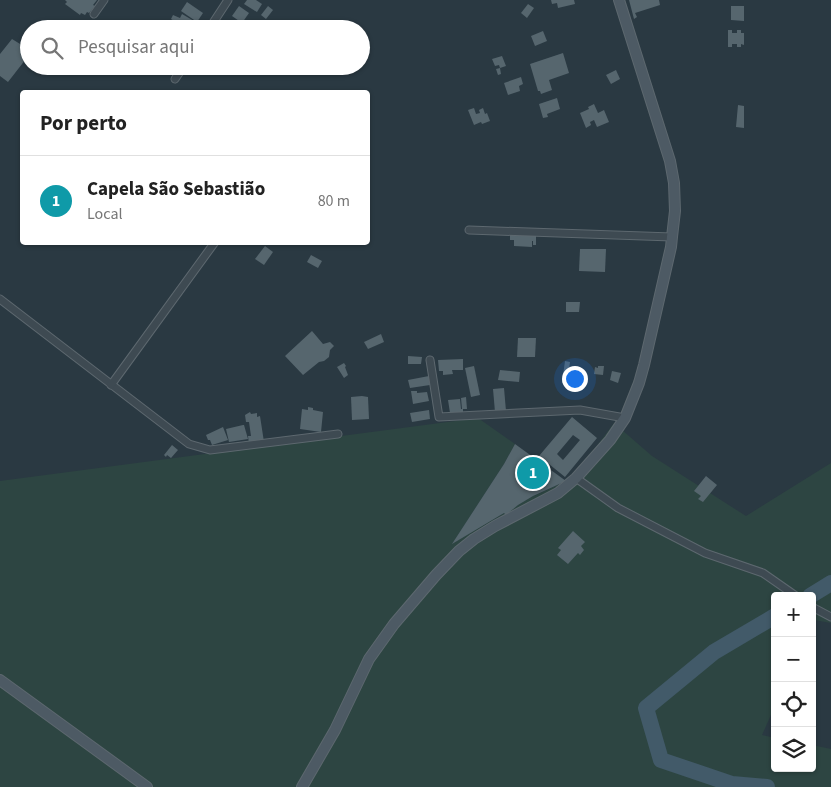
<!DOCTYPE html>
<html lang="pt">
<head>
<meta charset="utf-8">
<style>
  :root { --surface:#fff; --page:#f2f2f2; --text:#222; --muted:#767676; --line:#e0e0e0; --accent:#0b8043 }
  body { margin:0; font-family:"Source Sans 3",sans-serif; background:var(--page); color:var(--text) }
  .controls { position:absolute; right:15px; bottom:15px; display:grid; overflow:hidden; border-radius:5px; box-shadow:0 1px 4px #0004 }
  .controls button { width:45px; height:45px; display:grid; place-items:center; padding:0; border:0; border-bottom:1px solid var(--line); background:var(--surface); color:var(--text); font:25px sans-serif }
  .you { position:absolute; left:574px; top:378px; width:18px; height:18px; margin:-12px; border:4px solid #fff; border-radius:50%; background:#1a73e8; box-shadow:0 0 0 8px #1a73e833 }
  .badge { display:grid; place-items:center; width:32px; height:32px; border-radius:50%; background:var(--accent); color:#fff; font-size:16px; font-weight:700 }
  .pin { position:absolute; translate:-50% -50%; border:2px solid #fff; box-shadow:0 1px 5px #0006 }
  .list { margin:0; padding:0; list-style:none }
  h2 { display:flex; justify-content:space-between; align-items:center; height:65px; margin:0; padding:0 20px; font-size:21px }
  h2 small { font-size:16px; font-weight:400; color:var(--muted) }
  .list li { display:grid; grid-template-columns:32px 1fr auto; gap:15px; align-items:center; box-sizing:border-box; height:90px; padding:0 20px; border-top:1px solid var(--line) }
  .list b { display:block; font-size:19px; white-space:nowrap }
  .list p { margin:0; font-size:16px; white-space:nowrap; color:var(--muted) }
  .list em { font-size:16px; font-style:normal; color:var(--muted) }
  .icon { flex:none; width:28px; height:28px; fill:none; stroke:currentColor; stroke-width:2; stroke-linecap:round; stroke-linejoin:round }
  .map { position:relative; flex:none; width:831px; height:787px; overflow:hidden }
  .search { position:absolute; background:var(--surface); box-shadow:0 1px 4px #0004; left:20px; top:20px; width:350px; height:55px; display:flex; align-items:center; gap:12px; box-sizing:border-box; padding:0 18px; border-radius:28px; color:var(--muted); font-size:19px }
  .panel { position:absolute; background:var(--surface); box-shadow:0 1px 4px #0004; left:20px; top:90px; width:350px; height:155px; border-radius:5px }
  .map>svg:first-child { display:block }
</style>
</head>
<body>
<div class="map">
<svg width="831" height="787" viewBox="0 0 831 787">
  <rect width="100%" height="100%" fill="#2a3942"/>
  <polygon fill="#2d4542" points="478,418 515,444 504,464 453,543 533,496 566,481 599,443 614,423 652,456 746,516 831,463 831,623 814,620 812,624 812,596 775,596 775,706 762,735 775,738 775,768 812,768 812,745 831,749 831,787 0,787 0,481"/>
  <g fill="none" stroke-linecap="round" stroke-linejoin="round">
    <g stroke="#425a69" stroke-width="16">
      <polyline points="810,596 831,583"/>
      <polyline points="767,787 732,784 661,760 646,708 714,652 775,616"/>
    </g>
  </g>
  <g fill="#56666e" fill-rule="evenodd">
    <polygon points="65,0 97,0 93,5 95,6 89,13 87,12 85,15 81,13 80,15 65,4 67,2"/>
    <polygon points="247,0 256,0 262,4 257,12 244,4"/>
    <polygon points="551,0 574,0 575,4 558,8 557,3 552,4"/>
    <polygon points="629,0 659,0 660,5 635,13 637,17 634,19"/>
    <polygon points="187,2 203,13 197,22 181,11"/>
    <polygon points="528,4 534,8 527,18 521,13"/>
    <polygon points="239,6 249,13 242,23 232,16"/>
    <polygon points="268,6 273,10 266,19 261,15"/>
    <polygon points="731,6 744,6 744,21 731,20"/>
    <polygon points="182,14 194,21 189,29 186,29 171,19 173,15 180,18"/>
    <polygon points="728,30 732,30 732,33 737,33 737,30 741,30 741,33 744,33 744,45 741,44 741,47 737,47 737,44 732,44 732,47 728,47"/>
    <polygon points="543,31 547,41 535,46 531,36"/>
    <polygon points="12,39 25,47 24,49 29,52 29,55 8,82 0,76 0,54"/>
    <polygon points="563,53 569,73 549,80 552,90 541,94 540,91 538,91 530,64"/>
    <polygon points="502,56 506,66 500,68 501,74 498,75 496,69 500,68 499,65 495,66 492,59"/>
    <polygon points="616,70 620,79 611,84 606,75"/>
    <polygon points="521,77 523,84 519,86 520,91 508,95 504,83"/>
    <polygon points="557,98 560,109 547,114 548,117 543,118 539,104"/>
    <polygon points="594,104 598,113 604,110 609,122 597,127 594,120 590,122 591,125 586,128 580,113 589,109 588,107"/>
    <polygon points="738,105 744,106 744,128 736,127"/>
    <polygon points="474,108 476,114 480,113 479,110 483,108 485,114 487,113 490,121 482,124 481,122 474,125 468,110"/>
    <polygon points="510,235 536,235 536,245 533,245 533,241 532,241 532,247 514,246 514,240 510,240"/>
    <polygon points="265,246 273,252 264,265 255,259"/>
    <polygon points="580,249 606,249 605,272 579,271"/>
    <polygon points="311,255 322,261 318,268 307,262"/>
    <polygon points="566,302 580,302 579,312 566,312"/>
    <polygon points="312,331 323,344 330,342 334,346 330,350 329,357 324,361 319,362 303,375 285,356"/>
    <polygon points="381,334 384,342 368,349 364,342"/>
    <polygon points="518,338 536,338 535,357 517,357"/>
    <polygon points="408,356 422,357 421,364 408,364"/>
    <polygon points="463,359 463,370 452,370 453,374 443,375 443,371 439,371 438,360"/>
    <polygon points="565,361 570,362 569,370 586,372 584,386 562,383"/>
    <polygon points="344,363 346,366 345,367 348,375 344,378 337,367"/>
    <polygon points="474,366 480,395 471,397 465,368"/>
    <polygon points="598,366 604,366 603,375 594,374 595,367 598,368"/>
    <polygon points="500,370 520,372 519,382 498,380"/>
    <polygon points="612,371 621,373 618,383 610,380"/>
    <polygon points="429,376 430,385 410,388 408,380"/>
    <polygon points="504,388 506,411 495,412 493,389"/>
    <polygon points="411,391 417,391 417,393 427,392 429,401 413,404"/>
    <polygon points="362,396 368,397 369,419 352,420 351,397"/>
    <polygon points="466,397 467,409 463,409 463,412 450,413 448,400 460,399 461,409 462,409 461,398"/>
    <polygon points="308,407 313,408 313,410 323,412 321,432 300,429 302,409 308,410"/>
    <polygon points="429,410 430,419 412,422 410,413"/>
    <polygon points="250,412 251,414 257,413 257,417 260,416 264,442 249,444 248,436 251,436 249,422 246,422 245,415"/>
    <path d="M 572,417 L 597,438 L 565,477 L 539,456 ZM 573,435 L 580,440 L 563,460 L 557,454 Z"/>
    <polygon points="243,425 244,425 248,439 229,442 226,429"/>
    <polygon points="223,427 228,440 212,445 210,440 208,440 206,435"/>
    <polygon points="515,444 566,481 533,496 518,505 506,515 504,513 452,544 504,464"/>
    <polygon points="172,445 178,450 171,458 167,455 166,457 164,455"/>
    <polygon points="706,476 717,485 703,502 698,499 701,496 694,491"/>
    <polygon points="573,531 585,542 581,546 584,550 580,555 578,553 568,564 557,555 561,550 558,548"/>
  </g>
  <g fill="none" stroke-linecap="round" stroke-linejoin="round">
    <defs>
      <g id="street">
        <polyline points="94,14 104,0"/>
        <polyline points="209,29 228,0"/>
        <polyline points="175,79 184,66"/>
        <polyline points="469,230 672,237"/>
        <polyline points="0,299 189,444 210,450 338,434"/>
        <polyline points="430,360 439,417 580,410 625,418"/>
        <polyline points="111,385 215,242"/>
        <polyline points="576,478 618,508 705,553 763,573 796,596"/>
        <polyline points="812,607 831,617"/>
      </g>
      <g id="secondary">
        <polyline points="0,680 147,787"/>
        <polyline points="302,787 335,730 369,659 394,624 436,575 459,551 474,539 495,526 558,493 576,478 610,440 625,418 639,383 644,365 671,247 672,237 675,211 674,183 670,161 619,0"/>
      </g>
    </defs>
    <use href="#street" stroke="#5d686f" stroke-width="9"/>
    <use href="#secondary" stroke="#5d686f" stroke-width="12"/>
    <use href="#street" stroke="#3e4a52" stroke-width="7"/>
    <use href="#secondary" stroke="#4d5a64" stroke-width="10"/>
  </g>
</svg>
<div class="controls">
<button>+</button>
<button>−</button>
<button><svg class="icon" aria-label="locate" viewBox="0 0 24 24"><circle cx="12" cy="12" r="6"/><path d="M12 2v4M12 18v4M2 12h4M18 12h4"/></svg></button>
<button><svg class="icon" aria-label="layers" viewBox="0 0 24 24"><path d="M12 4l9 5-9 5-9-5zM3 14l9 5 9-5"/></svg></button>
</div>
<div class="you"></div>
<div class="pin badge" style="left:533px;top:473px;background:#0f9aa8">1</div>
<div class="search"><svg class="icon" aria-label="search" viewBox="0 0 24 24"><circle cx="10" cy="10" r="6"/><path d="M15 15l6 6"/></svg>Pesquisar aqui</div>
<section class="panel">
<h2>Por perto<small></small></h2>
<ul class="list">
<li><span class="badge" style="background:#0f9aa8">1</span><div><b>Capela São Sebastião</b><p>Local</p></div><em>80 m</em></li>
</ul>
</section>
</div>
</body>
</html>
